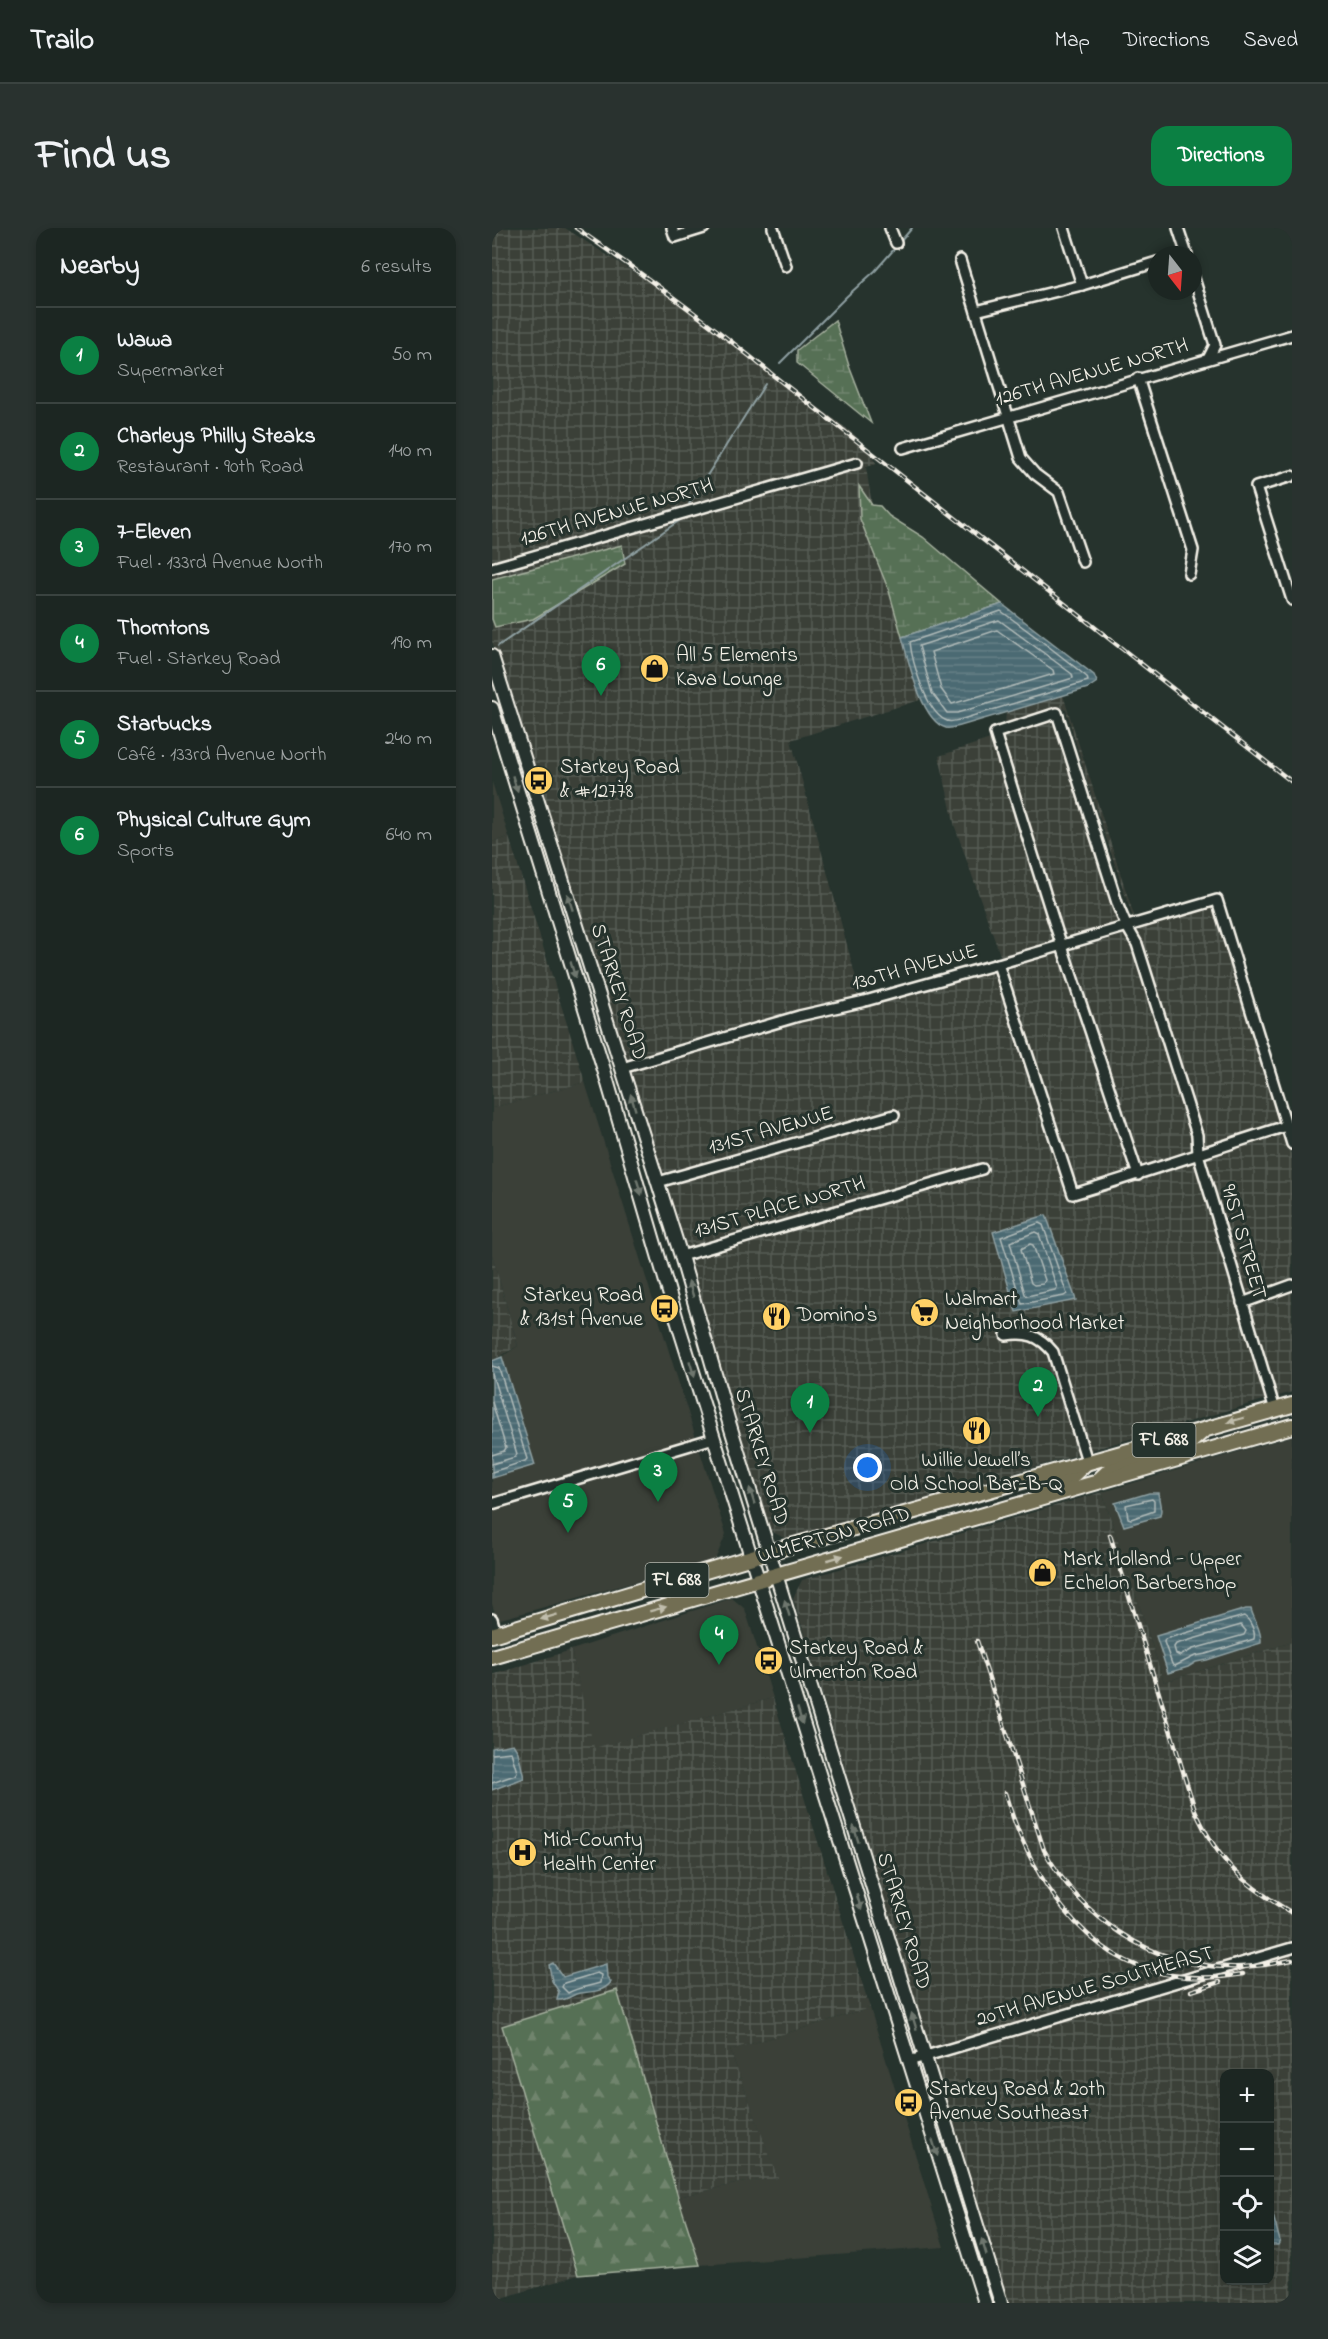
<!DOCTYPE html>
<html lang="en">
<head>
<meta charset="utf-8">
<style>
  :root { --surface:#1c2622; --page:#29322f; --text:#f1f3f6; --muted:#a0a5a5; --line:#3a4340; --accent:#0b8043 }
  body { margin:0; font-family:"Indie Flower",sans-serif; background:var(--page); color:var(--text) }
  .controls { position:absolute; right:18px; bottom:18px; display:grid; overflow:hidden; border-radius:12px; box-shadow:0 3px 9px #0003 }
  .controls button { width:54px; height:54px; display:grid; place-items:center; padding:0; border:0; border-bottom:2px solid var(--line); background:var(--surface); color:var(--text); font:30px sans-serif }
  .compass { position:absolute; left:656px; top:18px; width:54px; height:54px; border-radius:50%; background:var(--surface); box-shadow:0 3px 9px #0003; rotate:163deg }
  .you { position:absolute; left:376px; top:1240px; width:21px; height:21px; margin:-15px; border:4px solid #fff; border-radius:50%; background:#1a73e8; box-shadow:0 0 0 9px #1a73e833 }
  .badge { display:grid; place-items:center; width:39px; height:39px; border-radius:50%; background:var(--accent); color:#fff; font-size:20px; font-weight:700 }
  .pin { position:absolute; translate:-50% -50px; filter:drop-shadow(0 2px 3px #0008) }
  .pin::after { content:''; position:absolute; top:32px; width:21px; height:18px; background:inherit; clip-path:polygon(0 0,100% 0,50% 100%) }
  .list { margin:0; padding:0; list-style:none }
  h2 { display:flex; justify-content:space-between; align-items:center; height:78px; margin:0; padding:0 24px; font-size:26px }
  h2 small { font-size:20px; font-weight:400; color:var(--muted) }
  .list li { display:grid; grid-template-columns:39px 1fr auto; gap:18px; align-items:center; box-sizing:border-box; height:96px; padding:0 24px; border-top:2px solid var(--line) }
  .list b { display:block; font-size:22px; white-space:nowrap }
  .list p { margin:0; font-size:20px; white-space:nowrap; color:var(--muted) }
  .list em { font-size:20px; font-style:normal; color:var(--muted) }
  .icon { flex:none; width:33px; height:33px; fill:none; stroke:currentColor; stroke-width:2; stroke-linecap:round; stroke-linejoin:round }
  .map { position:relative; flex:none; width:800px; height:2075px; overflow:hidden; border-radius:18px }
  header { display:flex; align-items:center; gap:36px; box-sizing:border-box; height:84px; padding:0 30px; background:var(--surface); border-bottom:2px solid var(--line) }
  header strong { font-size:28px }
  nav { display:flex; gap:33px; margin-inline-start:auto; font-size:21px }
  .intro { display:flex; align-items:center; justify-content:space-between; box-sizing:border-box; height:144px; padding:0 36px }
  h1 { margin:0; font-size:42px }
  .button { padding:15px 27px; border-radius:18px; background:var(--accent); color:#fff; font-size:21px; font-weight:700 }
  main { display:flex; gap:36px; padding:0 36px }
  aside { flex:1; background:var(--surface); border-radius:18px; box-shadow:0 3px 9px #0003 }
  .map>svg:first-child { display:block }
</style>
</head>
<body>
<header>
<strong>Trailo</strong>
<nav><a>Map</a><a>Directions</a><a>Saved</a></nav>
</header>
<div class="intro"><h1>Find us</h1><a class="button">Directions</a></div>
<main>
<aside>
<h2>Nearby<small>6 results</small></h2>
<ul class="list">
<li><span class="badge">1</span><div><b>Wawa</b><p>Supermarket</p></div><em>50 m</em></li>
<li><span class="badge">2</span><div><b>Charleys Philly Steaks</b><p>Restaurant · 90th Road</p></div><em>140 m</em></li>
<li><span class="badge">3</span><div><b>7-Eleven</b><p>Fuel · 133rd Avenue North</p></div><em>170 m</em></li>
<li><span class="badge">4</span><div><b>Thorntons</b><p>Fuel · Starkey Road</p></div><em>190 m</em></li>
<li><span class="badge">5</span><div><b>Starbucks</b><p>Café · 133rd Avenue North</p></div><em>240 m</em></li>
<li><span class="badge">6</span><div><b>Physical Culture Gym</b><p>Sports</p></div><em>640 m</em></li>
</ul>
</aside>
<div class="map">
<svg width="800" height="2075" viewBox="0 0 800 2075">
  <defs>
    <pattern id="industrial-grid" width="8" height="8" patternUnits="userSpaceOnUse" patternTransform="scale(1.5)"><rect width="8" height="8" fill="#3a4038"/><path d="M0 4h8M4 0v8" fill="none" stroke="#575c55"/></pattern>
    <pattern id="forest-firs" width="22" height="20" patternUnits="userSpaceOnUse" patternTransform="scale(1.5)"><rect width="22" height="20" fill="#566f55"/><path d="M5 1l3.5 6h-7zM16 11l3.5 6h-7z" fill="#6f846d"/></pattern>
    <pattern id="wetland-marsh" width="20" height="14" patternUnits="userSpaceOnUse" patternTransform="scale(1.5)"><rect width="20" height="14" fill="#566f55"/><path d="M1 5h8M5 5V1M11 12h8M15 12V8" fill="none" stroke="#6f846d"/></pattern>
    <pattern id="water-rules" width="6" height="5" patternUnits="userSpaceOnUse" patternTransform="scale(1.5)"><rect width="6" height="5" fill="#4c6a73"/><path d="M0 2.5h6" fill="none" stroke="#668087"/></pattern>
  </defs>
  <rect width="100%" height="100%" fill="#26332d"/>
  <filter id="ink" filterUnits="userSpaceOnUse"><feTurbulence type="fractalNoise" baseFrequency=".0167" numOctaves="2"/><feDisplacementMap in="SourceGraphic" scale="12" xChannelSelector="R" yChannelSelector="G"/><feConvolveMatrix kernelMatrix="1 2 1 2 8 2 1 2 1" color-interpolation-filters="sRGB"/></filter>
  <g filter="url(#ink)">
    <g fill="#3a4038" fill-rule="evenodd">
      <polygon points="0,554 17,609 0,614"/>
      <polygon points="93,854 204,1210 0,1271 0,1250 43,1236 8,1130 26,1118 0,1027 0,880"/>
      <path d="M 800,1208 L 800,1414 L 672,1454 L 610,1264 ZM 663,1264 L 631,1297 L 628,1284 L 624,1281 L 625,1273 ZM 754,1381 L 759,1382 L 766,1417 L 704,1434 L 696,1439 L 664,1408 Z"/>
      <polygon points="207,1220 234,1306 223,1332 5,1392 0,1376 0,1282"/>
      <polygon points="240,1370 253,1381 281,1470 101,1521 79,1422"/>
      <polygon points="378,1780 452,2019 208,2037 186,1969 247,1955 285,1949 238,1822"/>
    </g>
    <g fill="url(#industrial-grid)" fill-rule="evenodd">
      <polygon points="0,0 73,0 160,56 362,206 385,236 374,239 380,277 367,259 368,291 397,363 428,472 299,512 369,768 306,783 133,834 0,413 0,391 4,399 130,317 0,351 0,345 370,238 367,229 0,335"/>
      <polygon points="571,467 643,691 708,672 642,693 596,557 574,482 568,479 513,495 514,485"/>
      <polygon points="567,489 634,696 576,713 528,578 509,507"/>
      <polygon points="501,510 520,581 567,715 509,730 463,599 447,528"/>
      <polygon points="17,609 93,854 0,880 0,614"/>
      <polygon points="722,678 789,895 710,919 710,906 645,703"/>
      <polygon points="637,705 701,908 702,922 649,941 579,722"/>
      <polygon points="570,725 640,944 584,960 512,739"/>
      <polygon points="503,741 577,967 583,971 643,953 704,932 775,1171 597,1223 569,1132 564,1121 551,1107 540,1102 527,1100 509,1103 511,1112 528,1110 538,1111 546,1115 557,1127 588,1226 294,1311 277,1302 238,1183 216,1099 194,1031 495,944 493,935 191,1022 171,958 408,891 405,882 169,949 136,844 309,793 374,777"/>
      <polygon points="792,904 800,929 800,1052 753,1069 712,929"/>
      <polygon points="0,1027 26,1118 0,1133"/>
      <polygon points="800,1063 800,1164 783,1169 756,1078"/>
      <polygon points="610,1264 672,1454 800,1414 800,1715 438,1822 301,1370 310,1352"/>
      <path d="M 79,1422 L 102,1520 L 281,1470 L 378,1780 L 238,1822 L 286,1950 L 247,1955 L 186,1969 L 125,1762 L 11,1798 L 86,2047 L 0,2073 L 0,1562 L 32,1550 L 21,1516 L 0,1520 L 0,1447 ZM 114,1736 L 115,1749 L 106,1762 L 94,1767 L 89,1765 L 80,1770 L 65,1772 L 67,1764 L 60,1753 L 57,1737 L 64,1739 L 71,1749 Z"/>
      <path d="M 800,1726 L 800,2075 L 514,2075 L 441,1831 ZM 732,1846 L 778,1846 L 778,1976 L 788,2013 L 782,2018 L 778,2017 L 778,2052 L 732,2052 Z"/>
    </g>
    <polygon fill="url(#forest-firs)" stroke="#a5b09e" stroke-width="1.5" points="125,1762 186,1969 208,2037 86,2047 10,1798"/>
    <g fill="url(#wetland-marsh)" stroke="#a5b09e" stroke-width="1.5">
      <polygon points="343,92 357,138 379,195 305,135 305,122"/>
      <polygon points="367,258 380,277 388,278 397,288 431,309 510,376 410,409 397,363 368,291"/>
      <polygon points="130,317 133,336 41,391 3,399 0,391 0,351"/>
    </g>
    <g fill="url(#water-rules)" stroke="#8fa0a2" stroke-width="1.5">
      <path d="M 510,376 L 602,447 L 605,454 L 596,460 L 468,498 C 464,499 458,501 454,500 C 429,493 416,431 410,409 Z"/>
      <polygon points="554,987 584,1072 524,1084 501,1004"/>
      <polygon points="10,1129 43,1237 0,1250 0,1133"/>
      <polygon points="657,1265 666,1265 669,1282 668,1288 632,1298 623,1275"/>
      <path d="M 754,1381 L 759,1381 C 762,1393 770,1402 769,1415 L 715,1432 L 704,1434 L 696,1439 L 676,1445 L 664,1408 Z"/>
      <polygon points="21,1516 26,1524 32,1550 0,1562 0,1520"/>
      <path d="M 61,1735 L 71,1749 L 114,1736 L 115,1749 L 119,1754 C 112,1764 98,1764 88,1765 C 80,1766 76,1773 65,1772 L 67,1764 L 60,1753 L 57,1737 Z"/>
      <polygon points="778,1976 788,2013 786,2017 778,2017"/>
    </g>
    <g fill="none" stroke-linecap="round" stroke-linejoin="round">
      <g stroke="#b1bbb9" stroke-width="1.5">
        <path d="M 509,383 C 538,404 567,426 595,449 L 596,453 L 467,492 C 462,493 458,495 453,492 C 434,483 420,433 418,414 Z"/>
        <polygon points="507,392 580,446 581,450 465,485 455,485 440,465 427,418"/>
        <polygon points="505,402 561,442 562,446 460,476 449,461 439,424"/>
        <polygon points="547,995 551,997 575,1066 572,1068 530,1076 509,1009"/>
        <polygon points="543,1004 547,1006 565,1060 563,1062 535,1068 533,1066 518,1014"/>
        <polygon points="538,1016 541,1017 553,1052 551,1056 542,1057 539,1055 529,1021"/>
        <polyline points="0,1138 7,1140 35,1231 33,1233 0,1244"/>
        <polyline points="0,1146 25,1226 23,1229 0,1236"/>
        <polyline points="0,1174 14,1220 12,1223 0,1227"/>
        <polygon points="660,1271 662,1273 662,1283 639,1291 636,1290 634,1277"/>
        <path d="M 752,1388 C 758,1392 764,1404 762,1411 L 714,1426 L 703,1428 L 683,1438 L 680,1436 L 672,1414 L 673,1411 Z"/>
        <polygon points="749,1397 754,1403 752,1407 701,1421 688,1428 684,1426 682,1419 684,1416"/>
        <polyline points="0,1526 19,1524 25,1544 23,1547 0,1555"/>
        <path d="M 105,1745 L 109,1747 L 108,1755 C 96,1759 87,1759 76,1765 L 70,1759 L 72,1755 Z"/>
      </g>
      <g stroke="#8fa0a2" stroke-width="2">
        <polyline points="408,14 420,0"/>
        <polyline points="288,135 355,68 383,43 404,19"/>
        <polyline points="197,276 273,156"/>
        <polyline points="6,418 191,290"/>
      </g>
      <defs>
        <g id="minor">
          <polyline points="180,0 183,9 212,0"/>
          <polyline points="281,0 294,38"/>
          <polyline points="398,0 404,15"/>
          <polyline points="572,0 590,57"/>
          <polyline points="686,0 695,27"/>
          <polyline points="468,32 529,230 543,246 567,264 591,334"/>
          <polyline points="701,47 723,117 717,129"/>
          <polyline points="484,83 590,57 665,34"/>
          <polyline points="646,150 701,322 697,346"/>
          <polyline points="411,220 800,107"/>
          <polyline points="800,248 764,259 800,372"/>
          <polyline points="0,340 365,235"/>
          <path d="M 506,736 L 581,966 C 653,945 723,920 794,898"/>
          <polyline points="130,840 307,788 373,773 506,736 725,672 800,916"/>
          <polyline points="646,947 563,697 503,505 565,485 626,678 634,697 645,716 705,907 706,926 783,1182"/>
          <polyline points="166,954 402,887"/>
          <polyline points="189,1028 490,941"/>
          <polyline points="750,1075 800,1057"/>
          <path d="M 514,1107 C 535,1104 547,1107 561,1124 L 595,1233"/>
          <polyline points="0,1276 222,1210"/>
          <polyline points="0,1391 4,1405"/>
          <polyline points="417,1833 800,1720"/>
        </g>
        <g id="secondary">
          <polyline points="0,428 189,1028 236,1191 509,2075"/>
          <polyline points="0,480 112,842 188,1102 493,2075"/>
        </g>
        <g id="primary">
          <polyline points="608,1251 622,1238 696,1216 711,1203"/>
          <polyline points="551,1264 553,1260 577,1251 594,1235"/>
          <polyline points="0,1407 277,1324 800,1177"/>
          <polyline points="0,1429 800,1198"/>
        </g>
      </defs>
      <use href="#minor" stroke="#f4f1e8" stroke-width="14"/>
      <use href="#secondary" stroke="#f4f1e8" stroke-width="16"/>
      <use href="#primary" stroke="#f4f1e8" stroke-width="18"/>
      <use href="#minor" stroke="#26332d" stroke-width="9"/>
      <use href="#secondary" stroke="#26332d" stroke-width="12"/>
      <use href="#primary" stroke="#726e52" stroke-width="14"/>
      <defs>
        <g id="rail">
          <path d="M 84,0 C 152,47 218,95 282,148 L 800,554"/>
          <path d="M 618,1307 L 703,1582 C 726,1634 751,1656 800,1685"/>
          <path d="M 485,1413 L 552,1622 C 589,1689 658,1738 736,1739 C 758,1740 779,1736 800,1732"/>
          <path d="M 513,1565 C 536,1643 590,1734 679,1747 C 703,1751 727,1750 751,1746"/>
          <polyline points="699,1763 728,1754"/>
        </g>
      </defs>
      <use href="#rail" stroke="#f4f1e8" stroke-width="4.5"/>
      <use href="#rail" stroke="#26332d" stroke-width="2" stroke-dasharray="7" stroke-linecap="butt"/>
    </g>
    <defs><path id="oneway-solid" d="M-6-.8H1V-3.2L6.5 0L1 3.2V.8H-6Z" transform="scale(1.5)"/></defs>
    <g fill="#6e766e">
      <use href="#oneway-solid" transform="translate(23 556) rotate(73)"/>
      <use href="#oneway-solid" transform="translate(78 674) rotate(-108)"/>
      <use href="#oneway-solid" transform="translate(81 742) rotate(73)"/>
      <use href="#oneway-solid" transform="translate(141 874) rotate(-107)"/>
      <use href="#oneway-solid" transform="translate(147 959) rotate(73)"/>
      <use href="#oneway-solid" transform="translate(199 1061) rotate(-107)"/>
      <use href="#oneway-solid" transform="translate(200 1141) rotate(73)"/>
      <use href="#oneway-solid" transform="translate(260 1268) rotate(-107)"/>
      <use href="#oneway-solid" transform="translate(295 1380) rotate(-107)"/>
      <use href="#oneway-solid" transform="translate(308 1488) rotate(73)"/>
      <use href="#oneway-solid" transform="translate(364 1606) rotate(-107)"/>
      <use href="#oneway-solid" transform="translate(367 1674) rotate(73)"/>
      <use href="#oneway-solid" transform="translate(422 1793) rotate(-107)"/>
      <use href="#oneway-solid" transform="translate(443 1920) rotate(73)"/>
      <use href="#oneway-solid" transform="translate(492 2019) rotate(-107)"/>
    </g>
    <g fill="#c0bdac">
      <use href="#oneway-solid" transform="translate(744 1192) rotate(165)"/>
      <use href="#oneway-solid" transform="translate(343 1330) rotate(-16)"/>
      <use href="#oneway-solid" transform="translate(166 1381) rotate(-15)"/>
      <use href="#oneway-solid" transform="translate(57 1389) rotate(163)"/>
    </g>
  </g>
  <defs>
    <symbol id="shop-disc" viewBox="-11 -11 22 22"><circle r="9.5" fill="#ffd166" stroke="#26332d"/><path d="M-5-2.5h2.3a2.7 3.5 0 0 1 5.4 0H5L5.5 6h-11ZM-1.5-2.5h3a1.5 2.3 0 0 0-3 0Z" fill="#111"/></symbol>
    <symbol id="bus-disc" viewBox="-11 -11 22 22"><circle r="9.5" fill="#ffd166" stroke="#26332d"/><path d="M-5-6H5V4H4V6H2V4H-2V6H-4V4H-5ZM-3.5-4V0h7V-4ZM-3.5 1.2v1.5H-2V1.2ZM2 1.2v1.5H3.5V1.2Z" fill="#111"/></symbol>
    <symbol id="supermarket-disc" viewBox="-11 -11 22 22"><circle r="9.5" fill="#ffd166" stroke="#26332d"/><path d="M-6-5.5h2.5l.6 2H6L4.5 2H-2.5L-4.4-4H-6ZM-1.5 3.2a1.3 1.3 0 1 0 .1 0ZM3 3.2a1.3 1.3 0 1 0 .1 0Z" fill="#111"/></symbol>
    <symbol id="restaurant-disc" viewBox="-11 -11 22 22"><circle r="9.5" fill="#ffd166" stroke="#26332d"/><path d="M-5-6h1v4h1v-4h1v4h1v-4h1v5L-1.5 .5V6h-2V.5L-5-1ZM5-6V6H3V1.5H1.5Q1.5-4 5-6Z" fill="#111"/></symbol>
    <symbol id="hospital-disc" viewBox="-11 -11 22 22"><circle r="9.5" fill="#ffd166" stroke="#26332d"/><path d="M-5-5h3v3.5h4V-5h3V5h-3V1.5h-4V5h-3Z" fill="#111"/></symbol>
  </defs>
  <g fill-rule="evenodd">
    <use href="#shop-disc" x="146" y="424" width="33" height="33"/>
    <use href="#bus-disc" x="30" y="536" width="33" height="33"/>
    <use href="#bus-disc" x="156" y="1064" width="33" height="33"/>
    <use href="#supermarket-disc" x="416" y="1068" width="33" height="33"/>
    <use href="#restaurant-disc" x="268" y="1072" width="33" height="33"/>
    <use href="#restaurant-disc" x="468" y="1186" width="33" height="33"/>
    <use href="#shop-disc" x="534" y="1328" width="33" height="33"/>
    <use href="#bus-disc" x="260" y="1416" width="33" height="33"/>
    <use href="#hospital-disc" x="14" y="1608" width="33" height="33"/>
    <use href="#bus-disc" x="400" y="1858" width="33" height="33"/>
  </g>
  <g text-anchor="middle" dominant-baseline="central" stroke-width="6" stroke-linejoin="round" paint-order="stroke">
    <g fill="#26332d" stroke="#b6b8b0" stroke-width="1.5">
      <rect x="640.5" y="1195" width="63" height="34" rx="4.5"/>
      <rect x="153.5" y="1335" width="63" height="34" rx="4.5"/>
    </g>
    <g font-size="20" font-weight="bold" fill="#f4f1e8">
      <text x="672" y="1212">FL 688</text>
      <text x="185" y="1352">FL 688</text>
    </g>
    <g font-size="21" fill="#f4f1e8" stroke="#26332d">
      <text transform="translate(600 145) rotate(-16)">126TH AVENUE NORTH</text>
      <text transform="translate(125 285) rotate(-16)">126TH AVENUE NORTH</text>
      <text transform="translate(423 740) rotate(-15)">130TH AVENUE</text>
      <text transform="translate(126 764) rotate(72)">STARKEY ROAD</text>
      <text transform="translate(279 903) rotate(-16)">131ST AVENUE</text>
      <text transform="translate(288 980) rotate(-16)">131ST PLACE NORTH</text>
      <text transform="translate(751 1014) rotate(74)">91ST STREET</text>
      <text transform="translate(269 1229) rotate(73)">STARKEY ROAD</text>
      <text transform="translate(342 1308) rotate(-16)">ULMERTON ROAD</text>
      <text transform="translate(411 1693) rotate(73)">STARKEY ROAD</text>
      <text transform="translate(603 1759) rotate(-16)">20TH AVENUE SOUTHEAST</text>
    </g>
    <g font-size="21" fill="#f4f1e8" stroke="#26332d" text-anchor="start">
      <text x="184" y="428">All 5 Elements<tspan x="184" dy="24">Kava Lounge</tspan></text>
      <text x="68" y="540">Starkey Road<tspan x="68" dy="24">&amp; #12778</tspan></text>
      <text x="151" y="1068" text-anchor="end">Starkey Road<tspan x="151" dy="24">&amp; 131st Avenue</tspan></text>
      <text x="453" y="1072">Walmart<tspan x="453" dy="24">Neighborhood Market</tspan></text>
      <text x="305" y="1088">Domino's</text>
      <text x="484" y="1233" text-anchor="middle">Willie Jewell’s<tspan x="484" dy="24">Old School Bar-B-Q</tspan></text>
      <text x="571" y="1332">Mark Holland - Upper<tspan x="571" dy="24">Echelon Barbershop</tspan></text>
      <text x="297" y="1421">Starkey Road &amp;<tspan x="297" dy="24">Ulmerton Road</tspan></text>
      <text x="51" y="1613">Mid-County<tspan x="51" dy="24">Health Center</tspan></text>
      <text x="437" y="1862">Starkey Road &amp; 20th<tspan x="437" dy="24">Avenue Southeast</tspan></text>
    </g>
  </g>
</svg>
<div class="controls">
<button>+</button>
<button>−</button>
<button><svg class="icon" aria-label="locate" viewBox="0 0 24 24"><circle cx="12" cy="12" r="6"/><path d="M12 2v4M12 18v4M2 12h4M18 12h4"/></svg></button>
<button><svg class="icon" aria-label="layers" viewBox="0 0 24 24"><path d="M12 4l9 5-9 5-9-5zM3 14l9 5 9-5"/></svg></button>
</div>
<svg class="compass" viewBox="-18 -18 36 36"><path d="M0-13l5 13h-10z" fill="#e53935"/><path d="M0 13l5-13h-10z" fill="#a0a5a5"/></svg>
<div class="you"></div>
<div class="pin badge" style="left:318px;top:1205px">1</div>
<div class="pin badge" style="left:546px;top:1189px">2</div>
<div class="pin badge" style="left:166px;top:1274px">3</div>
<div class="pin badge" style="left:227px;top:1437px">4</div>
<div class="pin badge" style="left:76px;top:1305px">5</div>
<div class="pin badge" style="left:109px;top:468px">6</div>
</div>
</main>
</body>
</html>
